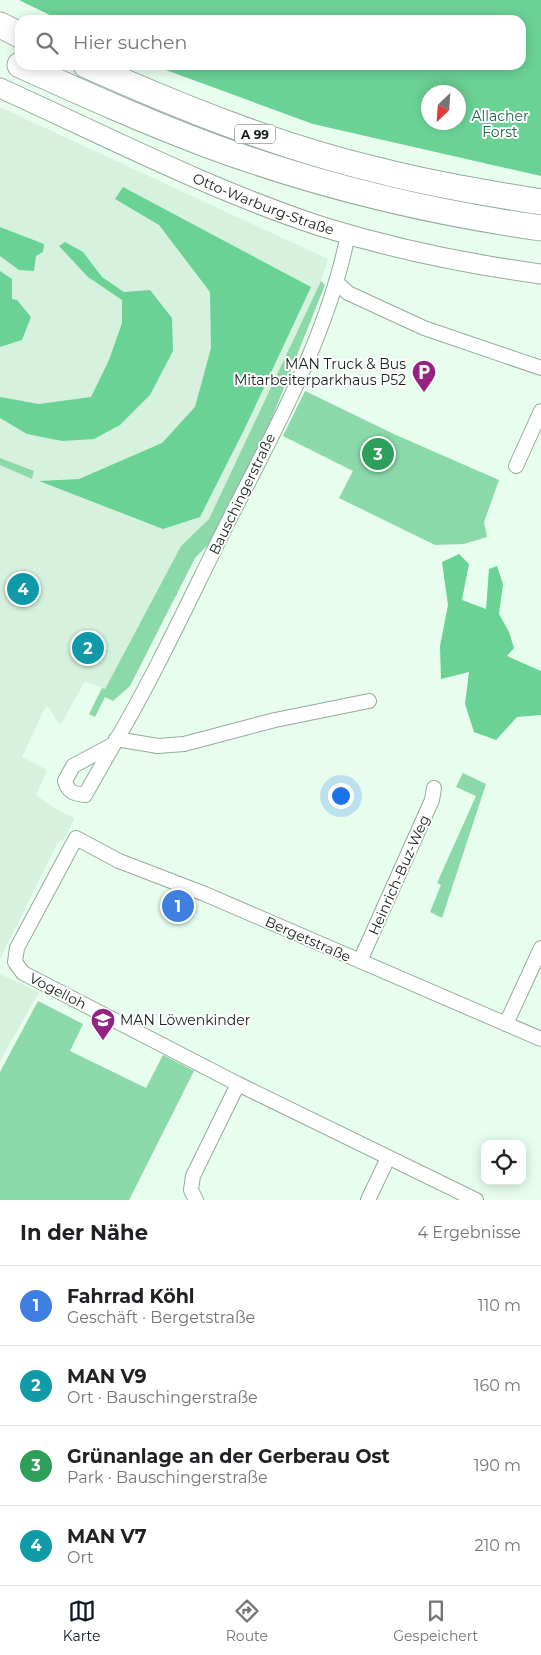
<!DOCTYPE html>
<html lang="de">
<head>
<meta charset="utf-8">
<style>
  :root { --surface:#fff; --page:#f6f6f6; --text:#202124; --muted:#757577; --line:#e0e0e0; --accent:#111827 }
  body { margin:0; font-family:Montserrat,sans-serif; background:var(--page); color:var(--text) }
  .controls { position:absolute; right:15px; bottom:15px; display:grid; overflow:hidden; border-radius:10px; box-shadow:0 2px 12px #0003 }
  .controls button { width:45px; height:45px; display:grid; place-items:center; padding:0; border:0; border-bottom:1px solid var(--line); background:var(--surface); color:var(--text); font:25px sans-serif }
  .compass { position:absolute; left:421px; top:85px; width:45px; height:45px; border-radius:50%; background:var(--surface); box-shadow:0 2px 12px #0003; rotate:205deg }
  .you { position:absolute; left:340px; top:795px; width:18px; height:18px; margin:-12px; border:4px solid #fff; border-radius:50%; background:#1a73e8; box-shadow:0 0 0 8px #1a73e833 }
  .badge { display:grid; place-items:center; width:32px; height:32px; border-radius:50%; background:var(--accent); color:#fff; font-size:16px; font-weight:700 }
  .pin { position:absolute; translate:-50% -50%; border:2px solid #fff; box-shadow:0 1px 5px #0006 }
  .list { margin:0; padding:0; list-style:none }
  h2 { display:flex; justify-content:space-between; align-items:center; height:65px; margin:0; padding:0 20px; font-size:21px }
  h2 small { font-size:16px; font-weight:400; color:var(--muted) }
  .list li { display:grid; grid-template-columns:32px 1fr auto; gap:15px; align-items:center; box-sizing:border-box; height:80px; padding:0 20px; border-top:1px solid var(--line) }
  .list b { display:block; font-size:19px; white-space:nowrap }
  .list p { margin:0; font-size:16px; white-space:nowrap; color:var(--muted) }
  .list em { font-size:16px; font-style:normal; color:var(--muted) }
  .icon { flex:none; width:28px; height:28px; fill:none; stroke:currentColor; stroke-width:2; stroke-linecap:round; stroke-linejoin:round }
  .map { position:relative; flex:none; width:541px; height:1200px; overflow:hidden }
  .search { position:absolute; background:var(--surface); box-shadow:0 2px 12px #0003; left:15px; right:15px; top:15px; height:55px; display:flex; align-items:center; gap:12px; box-sizing:border-box; padding:0 18px; border-radius:15px; color:var(--muted); font-size:19px }
  .sheet { height:385px; background:var(--surface) }
  nav { display:flex; justify-content:space-around; align-items:center; box-sizing:border-box; height:70px; border-top:1px solid var(--line); background:var(--surface); font-size:14px; color:var(--muted) }
  nav a { display:grid; justify-items:center; gap:2px }
  nav .on { color:var(--accent) }
  .map>svg:first-child { display:block }
</style>
</head>
<body>
<div class="map">
<svg width="541" height="1200" viewBox="0 0 541 1200">
  <rect width="100%" height="100%" fill="#e7fdee"/>
  <g fill="#d6f2df">
    <polygon points="0,107 328,259 321,281 209,519 181,546 105,689 85,681 61,724 57,722 49,707 45,708 22,757 47,770 36,795 54,808 75,818 64,839 58,842 0,959"/>
    <polygon points="0,974 39,992 0,1061"/>
  </g>
  <g fill="#8bd8a9">
    <polygon points="321,281 325,285 269,425 209,544 195,558 130,686 113,701 105,697 95,717 89,714 102,688 105,689 181,546 209,519"/>
    <polygon points="305,391 396,435 499,480 484,522 487,537 464,544 435,545 339,498 353,471 283,436"/>
    <polygon points="0,458 34,471 32,479 0,465"/>
    <polygon points="463,773 486,784 442,918 430,912 441,885 437,883 476,796 456,787"/>
    <polygon points="38,1001 83,1024 70,1051 146,1088 163,1055 194,1071 129,1200 0,1200 0,1072"/>
  </g>
  <g fill="#6bd296" fill-rule="evenodd">
    <path d="M 19,0 L 541,0 L 541,176 L 313,124 L 152,65 L 521,65 L 521,20 L 60,20 ZM 458,92 L 458,122 L 428,122 L 428,92 Z"/>
    <polygon points="123,187 311,287 244,430 200,517 163,529 39,481 79,479 162,443 195,407 211,348 210,292 159,225 115,199"/>
    <polygon points="0,227 44,244 43,252 36,256 34,271 19,270 0,256"/>
    <polygon points="65,242 83,252 102,277 124,292 150,290 172,318 173,351 150,395 120,425 94,439 62,441 27,434 0,418 0,397 39,404 91,397 109,360 122,323 122,300 88,277 59,246"/>
    <polygon points="0,271 12,279 12,299 17,300 31,317 22,340 0,347"/>
    <polygon points="459,554 469,564 462,600 486,609 489,569 497,566 503,584 499,614 509,632 514,648 507,656 541,671 541,715 517,717 496,740 474,732 465,704 469,672 441,679 440,646 448,605 442,562"/>
  </g>
  <g fill="none" stroke-linecap="round" stroke-linejoin="round">
    <defs>
      <g id="street">
        <polyline points="336,282 348,293 424,328 541,368"/>
        <polyline points="516,466 541,411"/>
        <polyline points="116,739 158,746 184,744 275,720 369,701"/>
        <path d="M 114,744 C 156,673 191,596 228,522 C 274,431 328,336 348,234"/>
        <path d="M 114,744 L 85,795 C 74,794 68,792 65,781 L 73,766 Z"/>
        <polyline points="360,961 432,800 434,788"/>
        <polyline points="506,1024 541,948"/>
        <polyline points="196,1200 191,1190 193,1176 238,1084"/>
        <polyline points="368,1200 388,1158"/>
        <polyline points="476,1200 238,1084 23,973 15,962 17,948 76,838 119,861 205,894 541,1039"/>
      </g>
      <g id="secondary">
        <path id="s1" d="M 0,88 C 106,136 212,191 323,227 C 394,249 467,264 541,274"/>
      </g>
      <g id="highway">
        <polyline points="0,25 20,35"/>
        <path d="M 20,65 C 82,93 144,121 208,145 C 316,185 428,212 541,228"/>
        <path d="M 86,65 C 180,107 277,146 377,170 C 431,184 486,193 541,202"/>
      </g>
    </defs>
    <use href="#street" stroke="#96aa9c" stroke-width="16"/>
    <use href="#secondary" stroke="#96aa9c" stroke-width="21"/>
    <use href="#highway" stroke="#96aa9c" stroke-width="27"/>
    <use href="#street" stroke="#fff" stroke-width="14"/>
    <use href="#secondary" stroke="#fff" stroke-width="19"/>
    <use href="#highway" stroke="#fff" stroke-width="25"/>
  </g>
  <defs>
    <symbol id="parking-pin" viewBox="-11 -11 22 30"><path d="M0 17L-7.5 6A9.5 9.5 0 1 1 7.5 6Z" fill="#952281" stroke="#fff"/><path d="M-3.5-5.5H1a3.5 3.5 0 0 1 0 7H-1V5.5H-3.5ZM-1-3.4V-.6H.8a1.4 1.4 0 0 0 0-2.8Z" fill="#fff"/></symbol>
    <symbol id="school-pin" viewBox="-11 -11 22 30"><path d="M0 17L-7.5 6A9.5 9.5 0 1 1 7.5 6Z" fill="#952281" stroke="#fff"/><path d="M0-5L7-2L0 1L-7-2ZM-4 1L0 2.5L4 1V4Q0 6-4 4Z" fill="#fff"/></symbol>
  </defs>
  <g fill-rule="evenodd">
    <use href="#parking-pin" x="410" y="358" width="28" height="38"/>
    <use href="#school-pin" x="89" y="1006" width="28" height="38"/>
  </g>
  <g text-anchor="middle" dominant-baseline="central" stroke-width="4" stroke-linejoin="round" paint-order="stroke">
    <rect fill="#fff" stroke="#5d625e" stroke-width="1" x="235" y="124.5" width="40" height="19" rx="4"/>
    <g font-size="12" font-weight="bold" fill="#171e19">
      <text x="255" y="134">A 99</text>
    </g>
    <g font-size="14" fill="#1c6640" stroke="#fff">
      <text x="500" y="116">Allacher<tspan x="500" dy="16">Forst</tspan></text>
    </g>
    <g font-size="14" fill="#171e19" stroke="#fff">
      <text stroke="none"><textPath href="#s1" startOffset="288">Otto-Warburg-Straße</textPath></text>
      <text transform="translate(242 494) rotate(-64)">Bauschingerstraße</text>
      <text transform="translate(399 875) rotate(-66)">Heinrich-Buz-Weg</text>
      <text transform="translate(308 939) rotate(24)">Bergetstraße</text>
      <text transform="translate(58 991) rotate(27)">Vogelloh</text>
    </g>
    <g font-size="14" fill="#171e19" stroke="#fff" text-anchor="end">
      <text x="406" y="364">MAN Truck &amp; Bus<tspan x="406" dy="16">Mitarbeiterparkhaus P52</tspan></text>
      <text x="120" y="1020" text-anchor="start">MAN Löwenkinder</text>
    </g>
  </g>
</svg>
<div class="controls">
<button><svg class="icon" aria-label="locate" viewBox="0 0 24 24"><circle cx="12" cy="12" r="6"/><path d="M12 2v4M12 18v4M2 12h4M18 12h4"/></svg></button>
</div>
<svg class="compass" viewBox="-18 -18 36 36"><path d="M0-13l5 13h-10z" fill="#e53935"/><path d="M0 13l5-13h-10z" fill="#757577"/></svg>
<div class="you"></div>
<div class="pin badge" style="left:178px;top:906px;background:#3f7fe0">1</div>
<div class="pin badge" style="left:88px;top:648px;background:#0f9aa8">2</div>
<div class="pin badge" style="left:378px;top:454px;background:#2e9e5b">3</div>
<div class="pin badge" style="left:23px;top:589px;background:#0f9aa8">4</div>
<div class="search"><svg class="icon" aria-label="search" viewBox="0 0 24 24"><circle cx="10" cy="10" r="6"/><path d="M15 15l6 6"/></svg>Hier suchen</div>
</div>
<section class="sheet">
<h2>In der Nähe<small>4 Ergebnisse</small></h2>
<ul class="list">
<li><span class="badge" style="background:#3f7fe0">1</span><div><b>Fahrrad Köhl</b><p>Geschäft · Bergetstraße</p></div><em>110 m</em></li>
<li><span class="badge" style="background:#0f9aa8">2</span><div><b>MAN V9</b><p>Ort · Bauschingerstraße</p></div><em>160 m</em></li>
<li><span class="badge" style="background:#2e9e5b">3</span><div><b>Grünanlage an der Gerberau Ost</b><p>Park · Bauschingerstraße</p></div><em>190 m</em></li>
<li><span class="badge" style="background:#0f9aa8">4</span><div><b>MAN V7</b><p>Ort</p></div><em>210 m</em></li>
</ul>
</section>
<nav>
<a class="on"><svg class="icon" aria-label="map" viewBox="0 0 24 24"><path d="M3 6l6-2 6 2 6-2v14l-6 2-6-2-6 2zM9 4v14M15 6v14"/></svg>Karte</a>
<a><svg class="icon" aria-label="directions" viewBox="0 0 24 24"><path d="M12 3l9 9-9 9-9-9zM9 14v-3h6M13 9l2 2-2 2"/></svg>Route</a>
<a><svg class="icon" aria-label="saved" viewBox="0 0 24 24"><path d="M7 4h10v16l-5-4-5 4z"/></svg>Gespeichert</a>
</nav>
</body>
</html>
